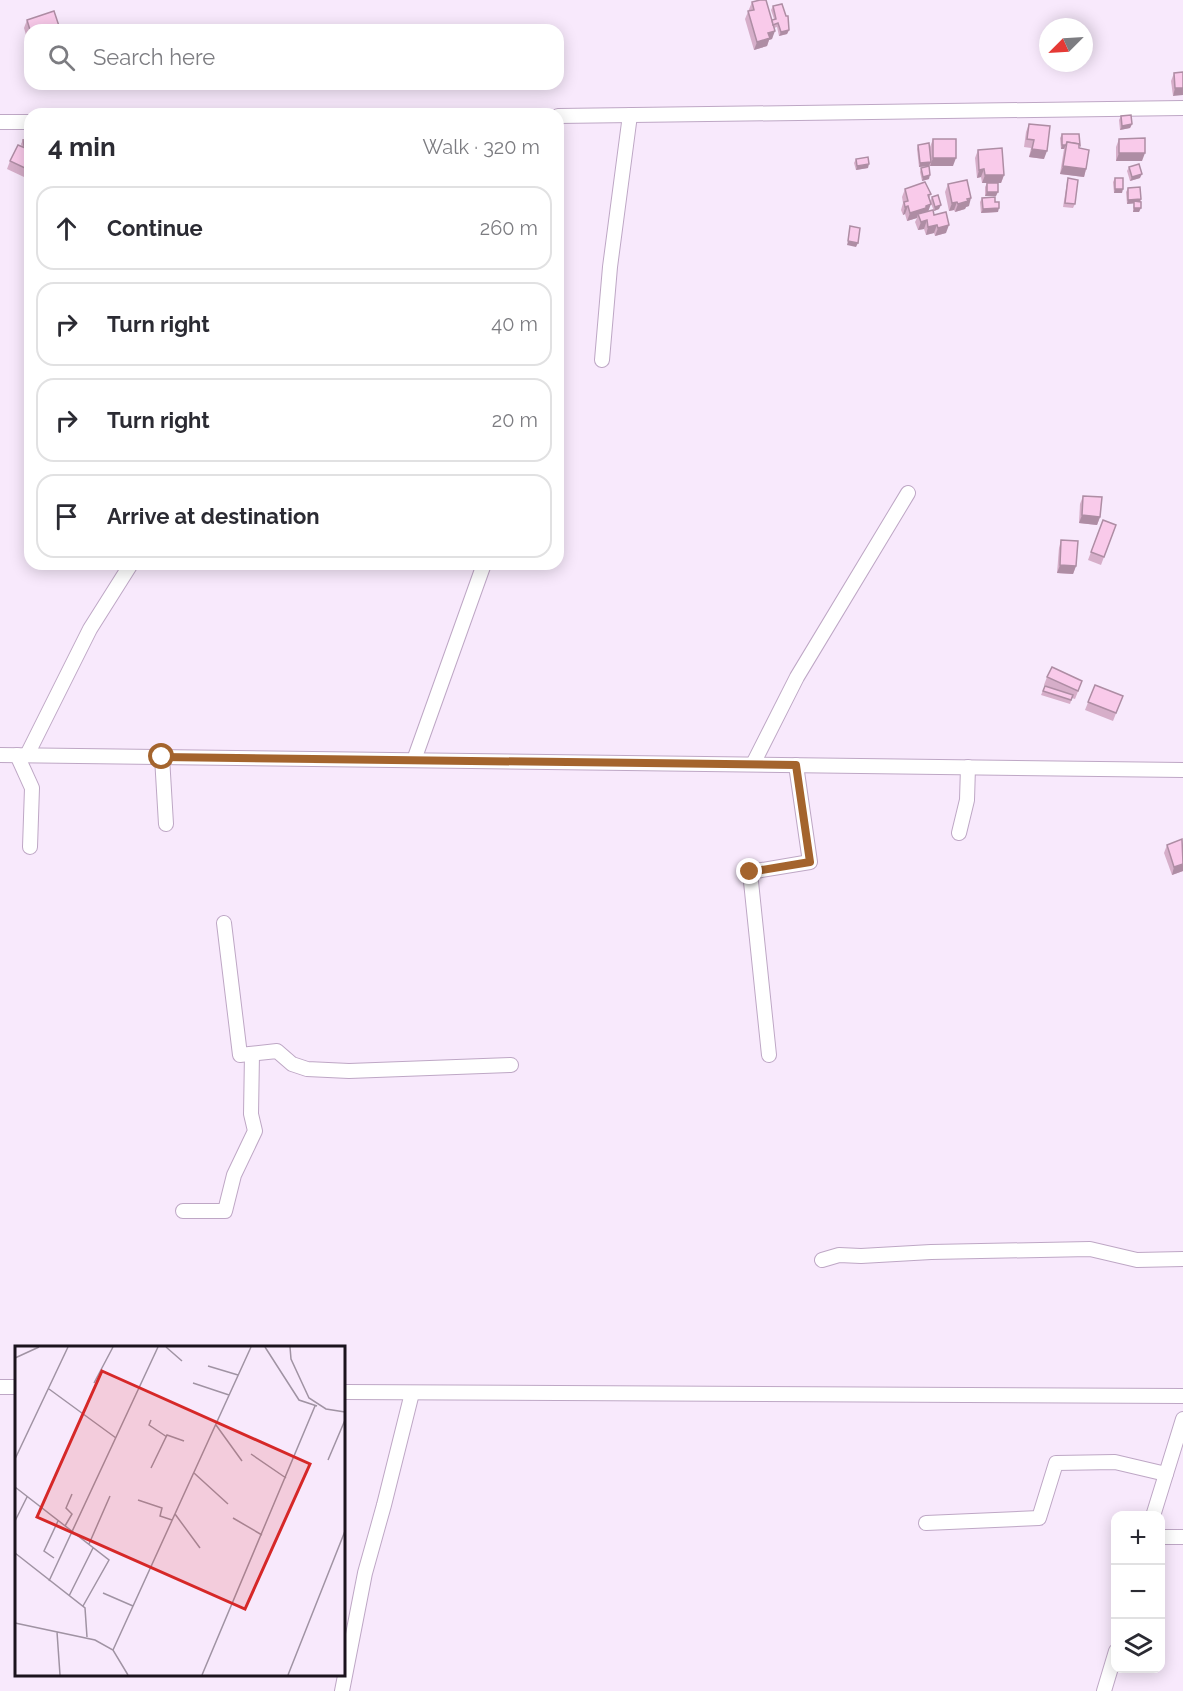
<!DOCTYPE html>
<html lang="en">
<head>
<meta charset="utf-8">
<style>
  :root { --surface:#fff; --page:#f7f7f7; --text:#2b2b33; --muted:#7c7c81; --line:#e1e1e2 }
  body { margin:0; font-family:Raleway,sans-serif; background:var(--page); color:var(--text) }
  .controls { position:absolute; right:18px; bottom:18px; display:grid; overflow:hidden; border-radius:12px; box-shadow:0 3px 15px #0003 }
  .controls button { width:54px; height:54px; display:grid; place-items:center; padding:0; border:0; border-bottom:2px solid var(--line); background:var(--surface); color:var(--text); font:30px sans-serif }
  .compass { position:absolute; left:1039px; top:18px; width:54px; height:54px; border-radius:50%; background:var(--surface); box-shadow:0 3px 15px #0003; rotate:246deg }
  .stop { position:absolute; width:18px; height:18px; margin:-14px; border:4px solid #a4642d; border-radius:50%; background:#fff }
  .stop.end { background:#a4642d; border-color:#fff; box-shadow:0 2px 6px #0008 }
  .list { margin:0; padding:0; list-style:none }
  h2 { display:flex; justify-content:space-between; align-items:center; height:78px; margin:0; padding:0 24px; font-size:26px }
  h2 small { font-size:20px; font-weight:400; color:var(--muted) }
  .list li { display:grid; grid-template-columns:39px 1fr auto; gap:18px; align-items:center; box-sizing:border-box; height:84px; margin:0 12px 12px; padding:0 12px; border:2px solid var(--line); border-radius:18px }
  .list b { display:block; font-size:22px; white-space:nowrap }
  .list em { font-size:20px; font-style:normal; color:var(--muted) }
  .icon { flex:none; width:33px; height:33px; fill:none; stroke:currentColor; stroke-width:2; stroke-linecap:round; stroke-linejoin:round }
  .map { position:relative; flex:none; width:1183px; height:1691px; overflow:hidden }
  .search { position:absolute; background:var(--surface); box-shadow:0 3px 15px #0003; left:24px; top:24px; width:540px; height:66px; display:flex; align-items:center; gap:15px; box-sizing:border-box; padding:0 21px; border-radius:18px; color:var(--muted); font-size:22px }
  .panel { position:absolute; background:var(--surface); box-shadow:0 3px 15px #0003; left:24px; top:108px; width:540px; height:462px; border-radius:18px }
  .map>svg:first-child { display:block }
</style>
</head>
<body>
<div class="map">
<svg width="1183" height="1691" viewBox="0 0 1183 1691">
  <rect width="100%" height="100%" fill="#f8e9fc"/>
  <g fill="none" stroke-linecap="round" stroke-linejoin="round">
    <defs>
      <g id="minor">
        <polyline points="558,116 1183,108"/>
        <polyline points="0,122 30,122"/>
        <polyline points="602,360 610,267 630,115"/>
        <polyline points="0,755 1183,770"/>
        <polyline points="17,755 32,788 30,847"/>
        <polyline points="27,755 90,629 131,564"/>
        <polyline points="162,757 166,824"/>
        <polyline points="414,760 484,564"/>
        <polyline points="753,764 797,677 908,493"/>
        <polyline points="959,833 967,800 968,767"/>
        <polyline points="224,923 240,1055 277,1051 292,1064 307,1069 349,1071 511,1065"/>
        <polyline points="769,1055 750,872 810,862 796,765"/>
        <polyline points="183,1211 225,1211 234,1175 255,1131 251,1114 252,1054"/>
        <polyline points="822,1260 839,1255 861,1256 931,1252 1090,1249 1137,1260 1183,1259"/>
        <polyline points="0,1387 16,1387"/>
        <polyline points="344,1392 1183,1396"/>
        <polyline points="1153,1516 1183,1419"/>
        <polyline points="926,1523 1039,1518 1056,1463 1115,1462 1166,1474"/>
        <polyline points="1160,1537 1183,1537"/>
        <polyline points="342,1691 365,1573 384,1505 412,1393"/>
        <polyline points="1104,1691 1116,1651"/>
      </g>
    </defs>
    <use href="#minor" stroke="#bea7c5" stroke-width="16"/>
    <use href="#minor" stroke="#fff" stroke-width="14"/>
  </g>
  <g fill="#d6aec9">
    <polygon points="752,2 772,20 774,19 771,10 773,6 789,30 787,34 779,36 777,27 774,28 772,39 769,40 767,46 754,50 745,19"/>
    <polygon points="27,20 60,29 30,30 29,46 24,28"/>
    <polygon points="1183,72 1173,96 1171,81 1174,73"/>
    <polygon points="1121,116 1132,124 1130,128 1120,130 1119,120"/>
    <polygon points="1029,124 1044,159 1029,157 1031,148 1024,147 1026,132"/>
    <polygon points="1062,134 1079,148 1086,169 1084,177 1060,174 1064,149 1061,149 1060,138"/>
    <polygon points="30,139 30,149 27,149 30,165 24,177 7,169 10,161 22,147 21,144 23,140"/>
    <polygon points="933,139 953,166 930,166 930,164 929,166 929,179 922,181 920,172 921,168 927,166 919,167 917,149 918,145 930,157 930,147"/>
    <polygon points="1119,139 1142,161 1116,161 1116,147"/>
    <polygon points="978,150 1004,175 1001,183 998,183 996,196 985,196 985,187 987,183 982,183 981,177 977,178 975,158"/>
    <polygon points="856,159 868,168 856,170 854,163"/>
    <polygon points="1129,167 1140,178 1130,181 1127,171"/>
    <polygon points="1068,178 1075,204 1073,208 1063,207 1067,182"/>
    <polygon points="1115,178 1122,193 1114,193 1113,182"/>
    <polygon points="948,184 969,206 966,207 965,209 955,212 954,210 949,211 945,192"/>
    <polygon points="1128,188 1141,199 1139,212 1133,212 1134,203 1127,204 1126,192"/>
    <polygon points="905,189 931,194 929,199 928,212 934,215 946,233 935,236 934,233 926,235 924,229 918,230 915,222 917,218 907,221 905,214 903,215 901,210 903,203 902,197"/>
    <polygon points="932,197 939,209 934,211 930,201"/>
    <polygon points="982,198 995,202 998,212 981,213 980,202"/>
    <polygon points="1083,496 1100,517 1097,525 1079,523 1080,504"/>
    <polygon points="1103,520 1116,525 1101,565 1088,560"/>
    <polygon points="1061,540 1076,566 1073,574 1057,573 1059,548"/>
    <polygon points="1047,677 1079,689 1075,699 1072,698 1070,704 1041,695 1045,686 1051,688 1044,685"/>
    <polygon points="1095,685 1123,696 1113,721 1085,710"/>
    <polygon points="1167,845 1183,871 1172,875 1164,853"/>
  </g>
  <g fill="#ae8da4">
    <polygon points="789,30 787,34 779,36 781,32"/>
    <polygon points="775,31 772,39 769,40 767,46 754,50 757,42 768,33"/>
    <polygon points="1175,88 1183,88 1183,95 1173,96"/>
    <polygon points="1132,124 1130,128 1120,130 1122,126"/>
    <polygon points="30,145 30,149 23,150 24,146"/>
    <polygon points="1062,145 1066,145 1064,149 1061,149"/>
    <polygon points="1032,149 1047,151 1044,159 1029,157"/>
    <polygon points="1119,153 1145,153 1142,161 1116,161"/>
    <polygon points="933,158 956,158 953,166 930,166"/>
    <polygon points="931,162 929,166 919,167 920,163"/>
    <polygon points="869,164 868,168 856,170 857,166"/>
    <polygon points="1063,166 1086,169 1084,177 1060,174"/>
    <polygon points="984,169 981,177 977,178 979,170"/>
    <polygon points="1142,174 1140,178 1130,181 1132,177"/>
    <polygon points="930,175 929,179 922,181 923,177"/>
    <polygon points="985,175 1004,175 1001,183 982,183"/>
    <polygon points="1115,189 1123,189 1122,193 1114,193"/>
    <polygon points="987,192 998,192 996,196 985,196"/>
    <polygon points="971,198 969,206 966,207 965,209 955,212 958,204"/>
    <polygon points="1141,199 1139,203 1127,204 1128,200"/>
    <polygon points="957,202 954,210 949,211 952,203"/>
    <polygon points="931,204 928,212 918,214 917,218 907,221 910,213 926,206"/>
    <polygon points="941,205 939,209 934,211 935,207"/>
    <polygon points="908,206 905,214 903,215 905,207"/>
    <polygon points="999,208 998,212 981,213 983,209"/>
    <polygon points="1134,208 1141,208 1139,212 1133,212"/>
    <polygon points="927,220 924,229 918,230 921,222"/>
    <polygon points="937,225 934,233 926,235 928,227"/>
    <polygon points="949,225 946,233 935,236 938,228"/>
    <polygon points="848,241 858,243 856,247 847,245"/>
    <polygon points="1082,515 1100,517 1097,525 1079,523"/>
    <polygon points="1060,565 1076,566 1073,574 1057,573"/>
    <polygon points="1183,864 1183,871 1172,875 1174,867"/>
  </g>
  <g fill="#f9caea" stroke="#ae8da4" stroke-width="1.5">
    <polygon points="760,0 766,0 775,31 768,33 770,38 757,42 748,11 754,10 752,2"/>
    <polygon points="782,4 786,16 788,16 789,30 781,32 778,23 773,25 772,20 776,19 773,6"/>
    <polygon points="54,11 60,29 30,30 27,20"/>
    <polygon points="1183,72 1183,88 1175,88 1174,73"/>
    <polygon points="1131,115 1132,124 1122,126 1121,116"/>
    <polygon points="1029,124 1050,126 1047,151 1032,149 1034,140 1027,139"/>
    <polygon points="1062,134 1079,134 1080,145 1079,144 1067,142 1066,145 1062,145"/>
    <polygon points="1145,138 1145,153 1119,153 1119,139"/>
    <polygon points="30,139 30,145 24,146 23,140"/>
    <rect x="933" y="139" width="23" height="19"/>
    <polygon points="1067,142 1079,144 1079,148 1089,150 1086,169 1063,166"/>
    <polygon points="929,143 931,162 920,163 918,145"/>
    <polygon points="18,145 30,150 30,163 27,169 10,161"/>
    <polygon points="1002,148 1004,175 985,175 984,169 979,170 978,150"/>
    <polygon points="868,157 869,164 857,166 856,159"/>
    <polygon points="1139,164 1142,174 1132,177 1129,167"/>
    <polygon points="929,166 930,175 923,177 921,168"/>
    <polygon points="1068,178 1078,180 1075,204 1065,203"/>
    <rect x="1115" y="178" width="8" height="11"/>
    <polygon points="967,180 971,198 967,199 968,201 958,204 957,202 952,203 948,184"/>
    <polygon points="925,182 931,194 928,195 931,204 926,206 926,208 910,213 908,206 905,207 904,202 908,201 905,189"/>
    <rect x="987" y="183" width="11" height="9"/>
    <polygon points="1140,187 1141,199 1128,200 1128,188"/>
    <polygon points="938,195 941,205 935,207 932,197"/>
    <polygon points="995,197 995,202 999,202 999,208 983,209 982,198"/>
    <polygon points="1134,201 1141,202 1141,208 1134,208"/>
    <polygon points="933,210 934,215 946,212 949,225 938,228 937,225 928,227 927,220 921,222 918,214"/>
    <polygon points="850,226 860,228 858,243 848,241"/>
    <polygon points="1083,496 1102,497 1100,517 1082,515"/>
    <polygon points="1103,520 1116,525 1104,557 1091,552"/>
    <polygon points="1061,540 1078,541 1076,566 1060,565"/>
    <polygon points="1052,667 1082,681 1078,691 1047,677"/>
    <polygon points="1095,685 1123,696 1116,713 1088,702"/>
    <polygon points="1045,686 1073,695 1071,700 1043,691"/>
    <polygon points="1182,839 1183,864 1174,867 1167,845"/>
  </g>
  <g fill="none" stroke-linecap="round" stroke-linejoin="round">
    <polyline stroke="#a4642d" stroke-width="8" points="162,757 796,765 810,862 750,872"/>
  </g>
  <g transform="translate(15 1346)">
    <rect width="330" height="330" fill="#f8e9fc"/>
    <path fill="none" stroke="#a093a3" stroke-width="1.5" d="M 151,1 L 167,15M 250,1 L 284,54 L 302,60M 275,1 L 276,13 L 294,52 L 311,63 L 330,66M 0,12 L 24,1M 193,20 L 223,29M 79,37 L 98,1M 178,37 L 214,49M 34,43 L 101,92M 136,74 L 134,79 L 152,91M 201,79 L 227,115M 236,108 L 271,132M 0,113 L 53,1M 313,114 L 330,74M 136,122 L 152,89 L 169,95M 179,127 L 213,158M 0,141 L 94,214 L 68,260M 123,154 L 147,162 L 145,170 L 157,174M 160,168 L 185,202M 218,172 L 247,189M 0,175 L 12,151M 50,180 L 57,168 L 51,162 L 57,148M 74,198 L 95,150M 0,207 L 70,262 L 72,291M 39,212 L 29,205 L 43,175M 34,235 L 143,1M 88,247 L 118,260M 54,250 L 78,202M 0,277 L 80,294 L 98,304 L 113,329M 42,286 L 45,329M 98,304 L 236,1M 187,329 L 300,60M 273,329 L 330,185"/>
    <path fill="#d62828" fill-opacity="0.15" stroke="#d62828" stroke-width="3" d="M 87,25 L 295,118 L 230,263 L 22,171 Z"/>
    <rect width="330" height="330" fill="none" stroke="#1b131d" stroke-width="3"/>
  </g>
</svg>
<div class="controls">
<button>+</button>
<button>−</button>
<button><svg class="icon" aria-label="layers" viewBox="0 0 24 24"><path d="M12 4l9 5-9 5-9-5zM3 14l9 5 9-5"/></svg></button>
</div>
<svg class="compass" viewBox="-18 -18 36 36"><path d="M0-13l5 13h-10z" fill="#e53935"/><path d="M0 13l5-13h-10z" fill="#7c7c81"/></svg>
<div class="stop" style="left:162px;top:757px"></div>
<div class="stop end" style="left:750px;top:872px"></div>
<div class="search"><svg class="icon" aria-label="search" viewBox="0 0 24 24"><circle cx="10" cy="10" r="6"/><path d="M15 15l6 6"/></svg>Search here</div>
<section class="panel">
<h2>4 min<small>Walk · 320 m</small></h2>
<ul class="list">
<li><svg class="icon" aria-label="ahead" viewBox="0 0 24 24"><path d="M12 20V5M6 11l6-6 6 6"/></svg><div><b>Continue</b></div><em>260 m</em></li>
<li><svg class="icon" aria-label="right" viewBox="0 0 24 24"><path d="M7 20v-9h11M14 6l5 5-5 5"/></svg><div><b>Turn right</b></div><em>40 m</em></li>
<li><svg class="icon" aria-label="right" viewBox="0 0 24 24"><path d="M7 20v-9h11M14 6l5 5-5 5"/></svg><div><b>Turn right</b></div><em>20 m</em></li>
<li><svg class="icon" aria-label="arrive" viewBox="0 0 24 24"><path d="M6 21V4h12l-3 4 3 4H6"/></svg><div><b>Arrive at destination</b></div></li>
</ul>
</section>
</div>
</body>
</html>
